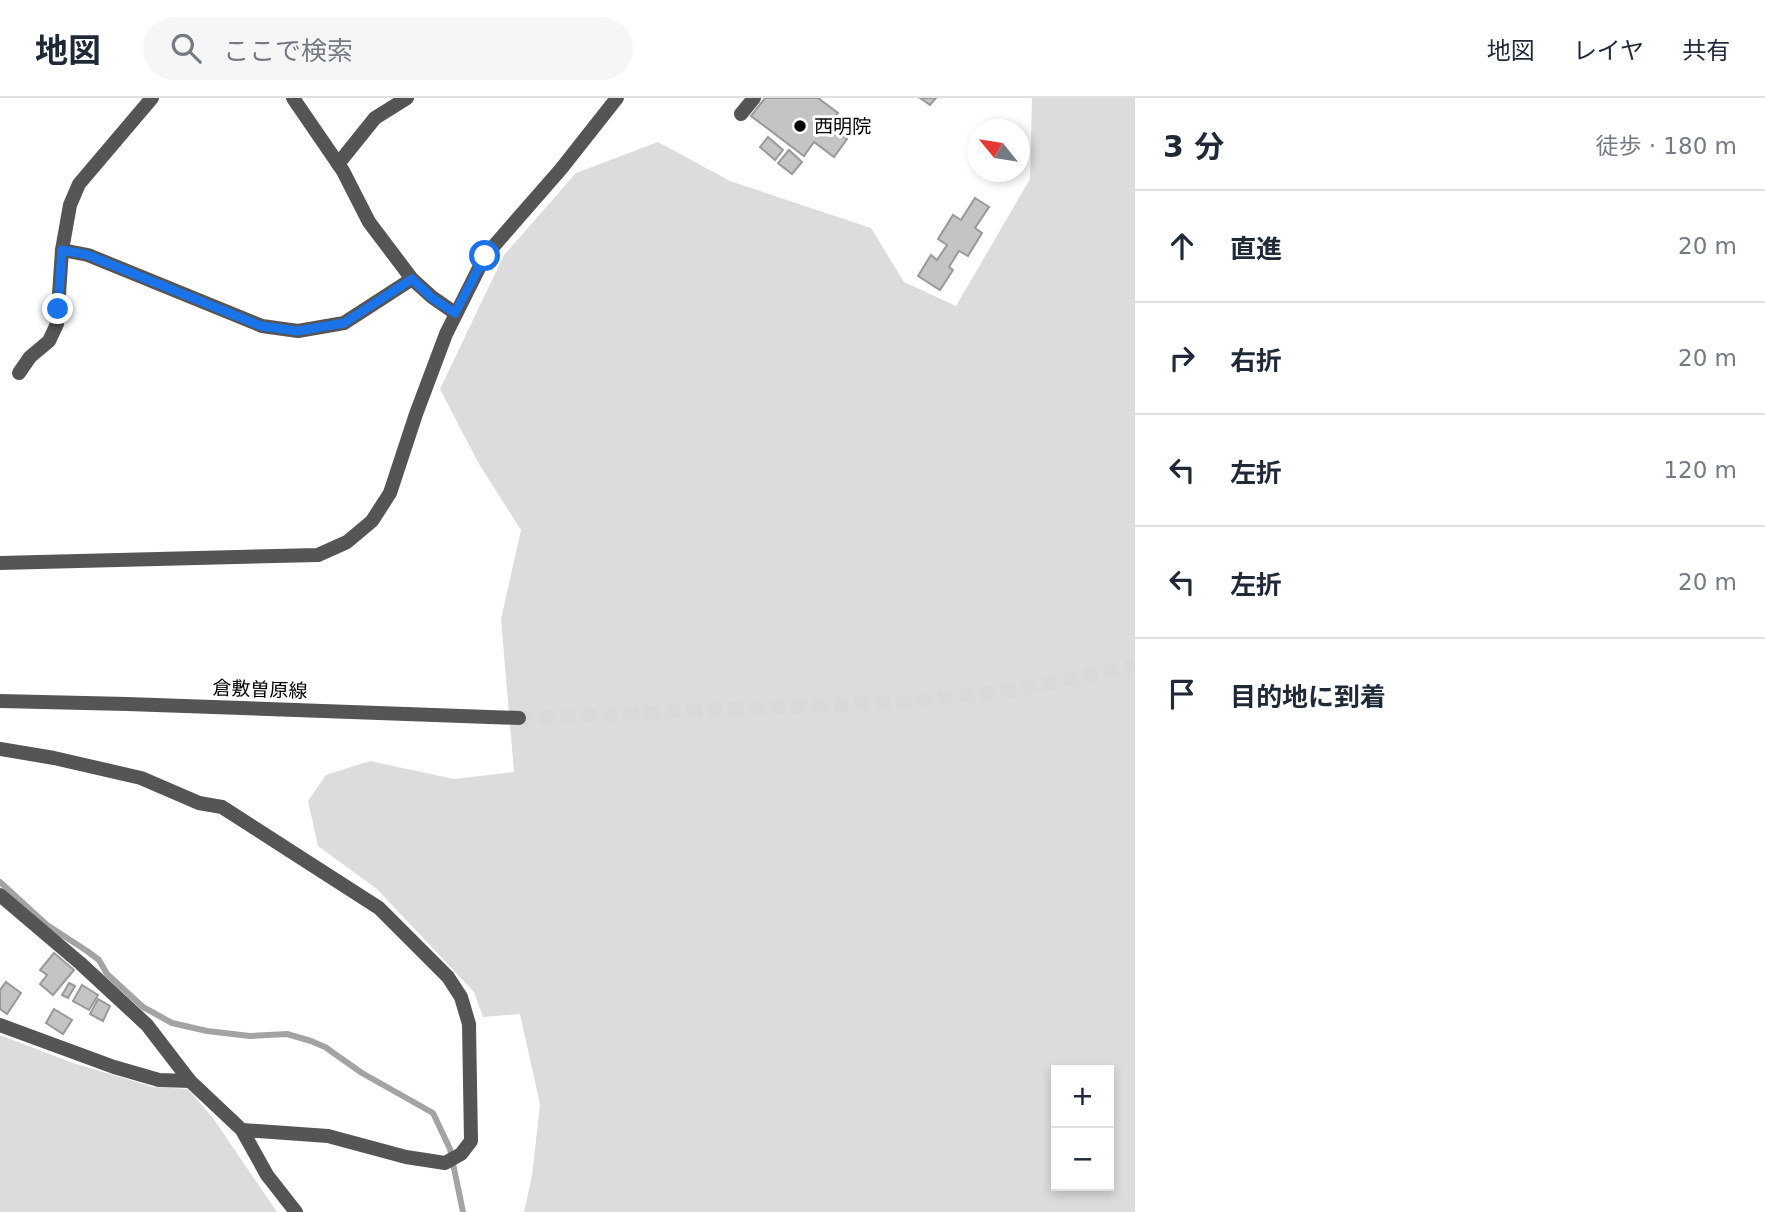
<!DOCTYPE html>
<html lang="ja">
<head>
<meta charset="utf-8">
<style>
  :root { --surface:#fff; --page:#f6f6f7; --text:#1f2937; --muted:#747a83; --line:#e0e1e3 }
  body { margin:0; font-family:"DejaVu Sans","Noto Sans JP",sans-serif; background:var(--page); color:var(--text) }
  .controls { position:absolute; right:21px; bottom:21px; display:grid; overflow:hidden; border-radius:0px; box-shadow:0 4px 10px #0003 }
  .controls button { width:63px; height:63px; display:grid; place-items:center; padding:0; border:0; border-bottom:2px solid var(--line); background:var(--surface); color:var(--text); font:35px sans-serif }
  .compass { position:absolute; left:967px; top:21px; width:63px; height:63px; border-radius:50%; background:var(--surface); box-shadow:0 4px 10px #0003; rotate:300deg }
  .stop { position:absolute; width:21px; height:21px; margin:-16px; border:5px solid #1a73e8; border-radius:50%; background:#fff }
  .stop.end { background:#1a73e8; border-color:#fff; box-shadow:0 2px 7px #0008 }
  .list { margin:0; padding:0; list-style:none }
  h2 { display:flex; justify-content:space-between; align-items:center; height:91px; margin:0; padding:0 28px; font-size:30px }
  h2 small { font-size:23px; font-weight:400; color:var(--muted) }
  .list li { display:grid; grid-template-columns:46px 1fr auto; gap:21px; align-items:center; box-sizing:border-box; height:112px; padding:0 28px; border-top:2px solid var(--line) }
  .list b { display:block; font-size:26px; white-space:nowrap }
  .list em { font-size:23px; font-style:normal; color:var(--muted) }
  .icon { flex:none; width:38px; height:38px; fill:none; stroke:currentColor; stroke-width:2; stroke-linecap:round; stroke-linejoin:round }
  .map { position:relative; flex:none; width:1135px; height:1114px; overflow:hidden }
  header { display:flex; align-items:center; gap:42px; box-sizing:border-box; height:98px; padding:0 35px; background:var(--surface); border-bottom:2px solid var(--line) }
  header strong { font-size:33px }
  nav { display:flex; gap:38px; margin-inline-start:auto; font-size:24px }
  .search { width:490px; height:63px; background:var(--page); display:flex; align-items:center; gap:18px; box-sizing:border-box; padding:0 24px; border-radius:38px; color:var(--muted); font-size:26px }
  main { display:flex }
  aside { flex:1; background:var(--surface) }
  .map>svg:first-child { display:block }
</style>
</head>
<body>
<header>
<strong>地図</strong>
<div class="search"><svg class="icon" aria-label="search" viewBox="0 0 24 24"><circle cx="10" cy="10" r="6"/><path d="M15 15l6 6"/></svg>ここで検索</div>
<nav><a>地図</a><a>レイヤ</a><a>共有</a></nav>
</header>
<main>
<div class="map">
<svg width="1135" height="1114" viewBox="0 0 1135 1114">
  <rect width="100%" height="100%" fill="#fff"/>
  <g fill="#dcdcdc" fill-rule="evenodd">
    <path d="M 1032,0 L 1135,0 L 1135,1114 L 524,1114 L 532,1078 L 540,1006 L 520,916 L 483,919 L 474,894 L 377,791 L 318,748 L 308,703 L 326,677 L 370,663 L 454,681 L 514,674 L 501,521 L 521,432 L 479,366 L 440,291 L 504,157 L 576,75 L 658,44 L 730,83 L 871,130 L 904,184 L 956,208 L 1030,81 ZM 1056,972 L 1109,972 L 1109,1088 L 1056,1088 Z"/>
    <polygon points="0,937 73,965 153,989 188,991 213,1020 277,1114 0,1114"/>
  </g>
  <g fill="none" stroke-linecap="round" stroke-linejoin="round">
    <polyline stroke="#a3a3a3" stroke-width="6" points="0,784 47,827 87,853 99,862 107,876 143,909 172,925 207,933 250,938 287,936 311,943 325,949 362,975 433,1015 450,1051 463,1114"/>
  </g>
  <g fill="#c4c4c4" stroke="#999" stroke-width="2">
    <polygon points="765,0 818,0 838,15 834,20 839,24 833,31 847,41 834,59 814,44 804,58 751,18"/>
    <polygon points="920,0 936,0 930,7"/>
    <polygon points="768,39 783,52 775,62 760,49"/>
    <polygon points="789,52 802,64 792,76 778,65"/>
    <polygon points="975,100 989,109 975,130 982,135 968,158 959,153 949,169 953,172 940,192 918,178 931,157 937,162 947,147 938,141 953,117 961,122"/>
    <polygon points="54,855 74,872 53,897 40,886 47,877 40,872"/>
    <polygon points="6,884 21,895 7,916 0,911 0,892"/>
    <polygon points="69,885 75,888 68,900 62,897"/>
    <polygon points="82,887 98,897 89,912 73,903"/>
    <polygon points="98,901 110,908 103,923 90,916"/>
    <polygon points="54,911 72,922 63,936 46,925"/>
  </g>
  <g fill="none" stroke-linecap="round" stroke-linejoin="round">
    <polyline stroke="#d9d9d9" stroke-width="14" stroke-dasharray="14 7" stroke-linecap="butt" points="519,620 904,604 1016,592 1135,567"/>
    <g stroke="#555" stroke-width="14">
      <polyline points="293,0 343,73 369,124 412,181 432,199 455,215"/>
      <polyline points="741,16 754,0"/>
      <polyline points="338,66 375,20 407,0"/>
      <polyline points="62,152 88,157 262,228 298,233 344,225 412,181"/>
      <polyline points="19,275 30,259 49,243 57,226 62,152 70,107 79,86 152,0"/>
      <polyline points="0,465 318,457 347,444 372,423 390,395 416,316 446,236 485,158 561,71 617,0"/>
      <polyline points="0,651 54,660 141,680 199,705 222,709 379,810 448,879 461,899 469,926 471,1043 461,1056 445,1065 406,1059 328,1038 242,1032"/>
      <polyline points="0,797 80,865 147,927 190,983 242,1032 267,1077 296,1114"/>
      <polyline points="0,927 114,969 159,982 190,983"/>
    </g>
    <polyline stroke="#555" stroke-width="14" points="0,603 127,606 519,620"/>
  </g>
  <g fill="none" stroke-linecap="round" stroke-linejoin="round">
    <polyline stroke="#1a73e8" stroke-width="9" points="58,211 62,152 88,157 261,228 298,233 344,225 412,181 432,200 455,215 485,158"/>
  </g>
  <circle fill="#000" stroke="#fff" stroke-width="2.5" cx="800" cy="28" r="7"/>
  <g text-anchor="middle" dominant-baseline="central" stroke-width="6" stroke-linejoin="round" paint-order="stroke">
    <g font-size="19" fill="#000" stroke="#fff" text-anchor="start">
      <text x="814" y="28">西明院</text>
    </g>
    <g font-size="19" fill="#000" stroke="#fff">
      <text transform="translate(260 591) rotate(2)">倉敷曽原線</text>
    </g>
  </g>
</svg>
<div class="controls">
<button>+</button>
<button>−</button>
</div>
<svg class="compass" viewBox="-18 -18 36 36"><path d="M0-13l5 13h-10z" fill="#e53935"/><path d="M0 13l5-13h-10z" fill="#747a83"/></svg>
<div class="stop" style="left:485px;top:158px"></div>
<div class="stop end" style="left:58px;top:211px"></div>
</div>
<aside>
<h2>3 分<small>徒歩 · 180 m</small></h2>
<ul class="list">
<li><svg class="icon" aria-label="ahead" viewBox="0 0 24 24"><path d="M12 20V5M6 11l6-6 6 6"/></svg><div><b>直進</b></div><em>20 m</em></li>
<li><svg class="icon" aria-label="right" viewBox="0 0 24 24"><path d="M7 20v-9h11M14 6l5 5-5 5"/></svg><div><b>右折</b></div><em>20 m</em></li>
<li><svg class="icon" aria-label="left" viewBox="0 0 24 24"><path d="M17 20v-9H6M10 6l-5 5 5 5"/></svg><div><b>左折</b></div><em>120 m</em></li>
<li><svg class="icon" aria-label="left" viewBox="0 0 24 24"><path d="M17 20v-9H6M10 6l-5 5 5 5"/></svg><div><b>左折</b></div><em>20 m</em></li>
<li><svg class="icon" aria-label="arrive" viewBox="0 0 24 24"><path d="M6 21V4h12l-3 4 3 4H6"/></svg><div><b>目的地に到着</b></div></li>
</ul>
</aside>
</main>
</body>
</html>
